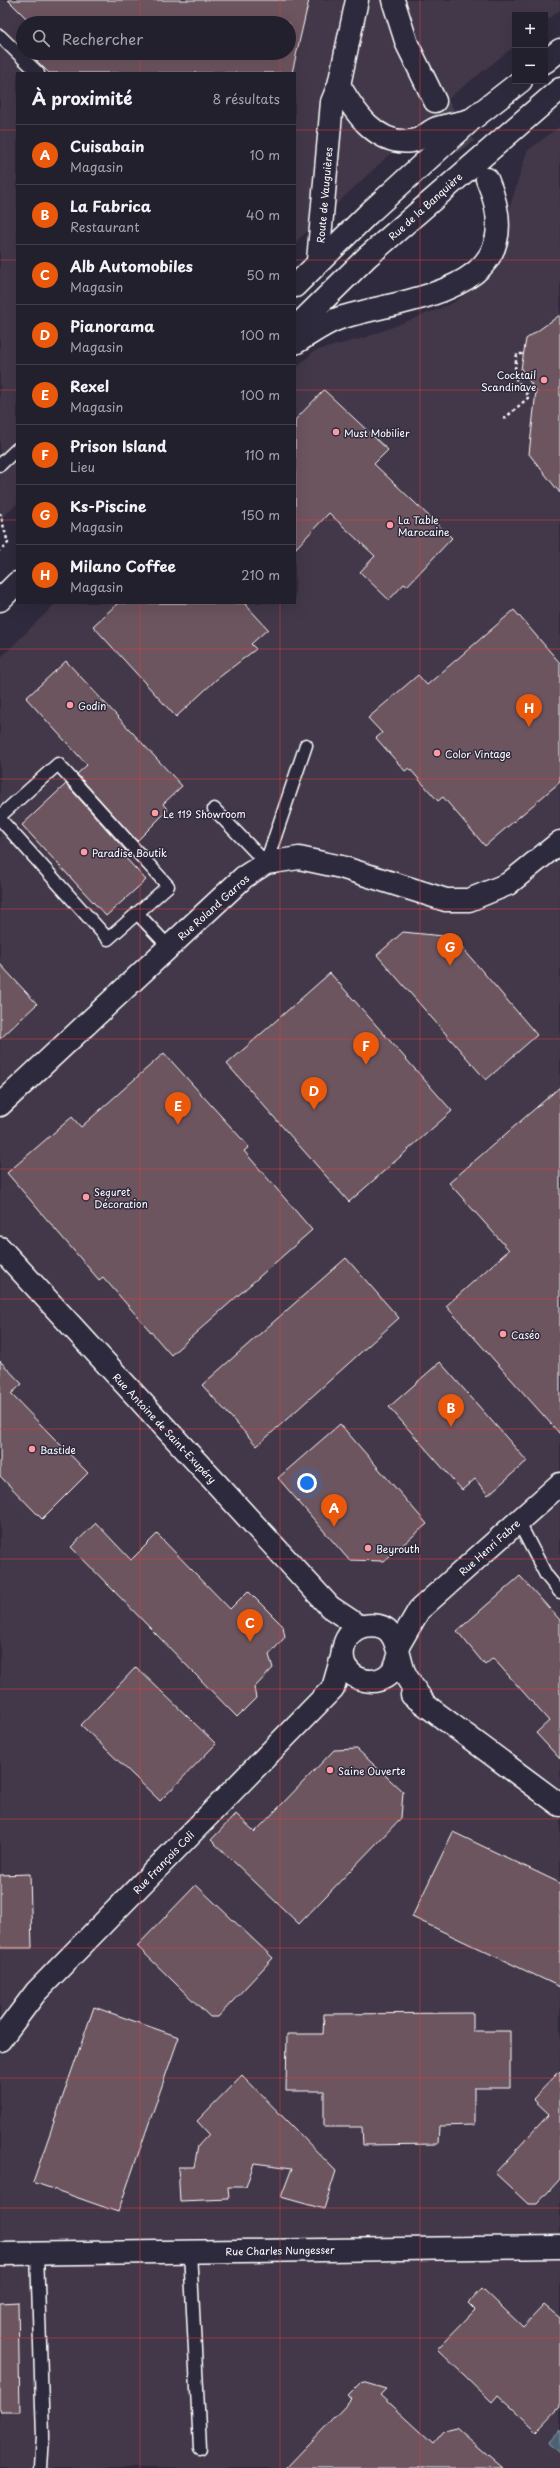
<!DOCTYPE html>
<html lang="fr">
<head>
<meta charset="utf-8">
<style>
  :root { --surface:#23202e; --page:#2b2836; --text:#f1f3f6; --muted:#a3a3aa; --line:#403e4a; --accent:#ea580c }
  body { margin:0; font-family:"Playpen Sans",sans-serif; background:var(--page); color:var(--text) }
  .controls { position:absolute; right:12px; top:12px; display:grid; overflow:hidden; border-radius:0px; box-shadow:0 4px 16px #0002 }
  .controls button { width:36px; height:36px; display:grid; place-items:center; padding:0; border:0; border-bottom:1px solid var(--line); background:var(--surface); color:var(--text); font:20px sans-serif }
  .you { position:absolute; left:307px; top:1483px; width:14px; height:14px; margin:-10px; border:3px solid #fff; border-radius:50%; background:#1a73e8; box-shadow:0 0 0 6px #1a73e833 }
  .badge { display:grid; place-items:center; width:26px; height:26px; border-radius:50%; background:var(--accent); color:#fff; font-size:13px; font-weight:700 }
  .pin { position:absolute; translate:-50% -33px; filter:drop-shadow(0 1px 2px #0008) }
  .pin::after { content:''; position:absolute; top:21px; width:14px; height:12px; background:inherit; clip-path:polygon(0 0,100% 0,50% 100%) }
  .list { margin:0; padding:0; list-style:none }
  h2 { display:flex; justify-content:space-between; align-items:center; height:52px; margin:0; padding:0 16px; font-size:17px }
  h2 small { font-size:13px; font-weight:400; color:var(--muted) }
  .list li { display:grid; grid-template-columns:26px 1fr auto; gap:12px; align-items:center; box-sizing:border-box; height:60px; padding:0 16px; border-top:1px solid var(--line) }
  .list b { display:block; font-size:15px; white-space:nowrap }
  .list p { margin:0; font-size:13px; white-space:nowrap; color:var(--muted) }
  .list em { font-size:13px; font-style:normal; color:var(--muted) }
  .icon { flex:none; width:22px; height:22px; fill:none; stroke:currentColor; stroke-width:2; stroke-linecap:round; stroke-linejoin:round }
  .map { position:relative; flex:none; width:560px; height:2468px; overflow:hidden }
  .search { position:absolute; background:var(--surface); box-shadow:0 4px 16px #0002; left:16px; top:16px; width:280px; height:44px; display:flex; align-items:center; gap:10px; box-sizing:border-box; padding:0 14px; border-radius:22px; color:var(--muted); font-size:15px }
  .panel { position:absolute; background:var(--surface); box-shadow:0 4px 16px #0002; left:16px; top:72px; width:280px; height:532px; border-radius:0px }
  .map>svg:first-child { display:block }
</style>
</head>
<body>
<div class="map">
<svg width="560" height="2468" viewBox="0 0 560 2468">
  <rect width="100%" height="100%" fill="#2f2a3d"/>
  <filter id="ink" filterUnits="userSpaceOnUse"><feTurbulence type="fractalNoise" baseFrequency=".025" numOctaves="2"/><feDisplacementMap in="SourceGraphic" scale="8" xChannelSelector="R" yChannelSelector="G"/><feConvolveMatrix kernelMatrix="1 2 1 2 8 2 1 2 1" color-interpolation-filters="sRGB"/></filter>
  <g filter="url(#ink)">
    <g fill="#423748" fill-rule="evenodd">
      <path d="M 0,0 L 560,0 L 560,10 L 545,22 L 545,15 L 515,15 L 515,46 L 454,94 L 295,243 L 295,73 L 17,73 L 17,504 L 0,520 ZM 23,23 L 289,23 L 289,53 L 23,53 Z"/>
      <polygon points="560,126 560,2468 0,2468 0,658 56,603 295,603 295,369 314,351 367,337 453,303 488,278 527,151"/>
    </g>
    <polygon fill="#4b6276" stroke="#93a1ad" points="560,2430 560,2451 559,2453 548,2443"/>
    <g fill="#6d5560" stroke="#fff">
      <polygon points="8,0 309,0 292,73 49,73 29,53 289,53 289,23 31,23"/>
      <polygon points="560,315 560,493 529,454 536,391 521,369 526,339"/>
      <polygon points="324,390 388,450 374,464 452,538 407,586 404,584 389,600 360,572 375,556 329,513 295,549 295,420"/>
      <polygon points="118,603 244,603 268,629 251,644 256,649 217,679 176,717 93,626"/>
      <polygon points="514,610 560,663 560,782 485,846 443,797 438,801 409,768 405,771 376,738 382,733 368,718 418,675 427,685"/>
      <polygon points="66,661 182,786 163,804 168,810 137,841 77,774 87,765 26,698"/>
      <polygon points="66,784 126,851 123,855 146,880 106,916 22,825"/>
      <polygon points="403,932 453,937 537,1035 486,1080 377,955"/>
      <polygon points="0,964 37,1004 0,1039"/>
      <polygon points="330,973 452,1111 349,1202 227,1064"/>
      <polygon points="164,1053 249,1147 244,1151 312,1230 171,1355 103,1277 99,1280 7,1173 72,1117 81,1127"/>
      <polygon points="560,1087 560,1434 446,1306 509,1250 449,1183"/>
      <polygon points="346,1258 399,1318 257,1446 202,1385"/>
      <polygon points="0,1361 22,1384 11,1394 88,1473 42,1519 0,1476"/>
      <polygon points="440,1362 527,1461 488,1495 475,1479 462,1490 389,1407"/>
      <polygon points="340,1424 427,1524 384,1561 349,1560 278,1478"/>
      <polygon points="96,1523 131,1560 157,1534 230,1609 248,1591 283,1626 285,1637 269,1655 273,1668 254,1688 256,1698 237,1717 71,1547"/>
      <polygon points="520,1576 560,1620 560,1759 536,1733 549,1721 493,1658 485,1665 457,1631"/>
      <polygon points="136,1667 216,1744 160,1801 81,1725"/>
      <polygon points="357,1749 403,1792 401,1818 299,1924 211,1840 236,1814 255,1832 334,1750"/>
      <polygon points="453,1832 560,1883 560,1987 412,1917"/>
      <polygon points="30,1874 32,1948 0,1948 0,1875"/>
      <polygon points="196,1885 273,1958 218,2017 210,2017 137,1946"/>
      <polygon points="94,2007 179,2037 118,2212 33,2182"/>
      <polygon points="473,2013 473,2031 510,2031 510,2088 474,2088 474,2125 439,2126 438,2144 363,2145 362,2127 324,2127 324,2091 286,2091 287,2034 323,2034 324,2014"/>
      <polygon points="560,2071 560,2179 537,2204 528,2204 495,2173 549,2114 533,2099"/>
      <polygon points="242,2075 336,2171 324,2209 281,2197 292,2168 254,2163 246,2187 228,2187 229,2199 180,2201 178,2167 194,2167 198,2146 209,2134 197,2121"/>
      <polygon points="482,2288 523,2327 544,2305 560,2318 560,2407 537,2431 498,2395 492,2402 437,2349 475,2310 468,2303"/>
      <polygon points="18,2302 20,2412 0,2412 0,2303"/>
      <polygon points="362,2382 386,2389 380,2395 433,2444 444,2431 457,2428 503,2468 286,2468 352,2399 348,2396"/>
    </g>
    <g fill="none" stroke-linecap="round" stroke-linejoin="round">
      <polyline stroke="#443f50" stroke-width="22" stroke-dasharray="22 11" stroke-linecap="butt" points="435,101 486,178"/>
      <defs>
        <g id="lane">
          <polyline points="0,36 38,73"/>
          <polyline points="0,465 17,449"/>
          <polyline points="214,809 266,863 306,745"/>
          <polyline points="0,816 58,764 168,886 108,939 0,819"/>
          <polyline points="137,913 169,947"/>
          <polyline points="518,1521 546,1575 560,1592"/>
          <polyline points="190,2251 200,2448"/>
          <polyline points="37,2253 43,2436 41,2468"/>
        </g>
        <g id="street">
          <polyline points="0,1105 244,877 266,863 299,858 341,867 446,900 469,900 508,884 560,842"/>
          <polyline points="0,1248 330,1607 360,1627"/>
          <polyline points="398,1646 419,1610 560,1484"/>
          <path d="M 399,1655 C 391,1698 333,1682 344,1646 C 346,1636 354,1628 364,1626 C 398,1620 396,1650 404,1672 C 409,1682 417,1693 424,1703"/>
          <polyline points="412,1695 560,1805"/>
          <polyline points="0,2040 36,1992 333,1688 342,1657"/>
          <polyline points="0,2254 560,2247"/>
        </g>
        <g id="secondary">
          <polyline points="393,0 407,44 435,101"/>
          <polyline points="545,62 560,50"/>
          <path d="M 339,85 C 354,111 376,146 412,141 C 421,140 429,131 437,128 C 448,125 459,123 470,120"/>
          <polyline points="318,261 332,102 339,85 357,0"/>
          <polyline points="295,286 368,214 471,120 521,81"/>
          <polyline points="295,328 367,257 560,89"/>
          <path d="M 295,343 C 309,335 324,323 340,318 C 413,296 535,293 487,179"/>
          <polyline points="0,600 17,583"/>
        </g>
      </defs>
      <use href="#lane" stroke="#fff" stroke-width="15"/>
      <use href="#street" stroke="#fff" stroke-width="25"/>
      <use href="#secondary" stroke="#fff" stroke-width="25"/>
      <g stroke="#fff" stroke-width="2.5" stroke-dasharray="3 3" stroke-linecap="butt">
        <polyline points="504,419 529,397 514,376 517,354 524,354"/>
        <polyline points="0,513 8,543 0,551"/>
      </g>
      <use href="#lane" stroke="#2f2a3d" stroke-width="12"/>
      <use href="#street" stroke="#2f2a3d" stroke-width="22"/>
      <use href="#secondary" stroke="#2f2a3d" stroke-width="22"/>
    </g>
  </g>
  <path fill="none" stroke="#da3e3e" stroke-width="1" stroke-opacity="0.55" d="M 140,0 L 140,23M 280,0 L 280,23M 420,0 L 420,2468M 140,53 L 140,73M 280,53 L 280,73M 0,130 L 17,130M 295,130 L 560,130M 0,260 L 17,260M 295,260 L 560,260M 0,390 L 17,390M 295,390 L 560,390M 0,520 L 17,520M 295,520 L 560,520M 140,603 L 140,2468M 280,603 L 280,2468M 0,649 L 560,649M 0,779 L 560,779M 0,909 L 560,909M 0,1039 L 560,1039M 0,1169 L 560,1169M 0,1299 L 560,1299M 0,1429 L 560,1429M 0,1559 L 560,1559M 0,1689 L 560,1689M 0,1819 L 560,1819M 0,1948 L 560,1948M 0,2078 L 560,2078M 0,2208 L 560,2208M 0,2338 L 560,2338"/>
  <g fill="#ff9aa2" stroke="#2f2a3d" stroke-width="1.5">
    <circle cx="544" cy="380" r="4"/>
    <circle cx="336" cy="432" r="4"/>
    <circle cx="390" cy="525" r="4"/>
    <circle cx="70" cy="705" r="4"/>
    <circle cx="437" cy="753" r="4"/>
    <circle cx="155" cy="813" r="4"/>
    <circle cx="84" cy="852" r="4"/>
    <circle cx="86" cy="1197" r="4"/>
    <circle cx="503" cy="1334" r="4"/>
    <circle cx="32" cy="1449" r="4"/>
    <circle cx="368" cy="1548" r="4"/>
    <circle cx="330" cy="1770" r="4"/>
  </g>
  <g text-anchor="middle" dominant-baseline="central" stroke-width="3" stroke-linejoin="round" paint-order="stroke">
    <g font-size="10" fill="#fff" stroke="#2f2a3d">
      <text transform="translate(324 195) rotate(-85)">Route de Vauguières</text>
      <text transform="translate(425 206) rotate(-42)">Rue de la Banquière</text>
      <text transform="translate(213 907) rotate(-42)">Rue Roland Garros</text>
      <text transform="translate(165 1428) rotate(47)">Rue Antoine de Saint-Exupéry</text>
      <text transform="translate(489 1547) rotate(-42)">Rue Henri Fabre</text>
      <text transform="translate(163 1862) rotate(-46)">Rue François Coli</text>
      <text transform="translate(280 2250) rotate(-1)">Rue Charles Nungesser</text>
    </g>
    <g font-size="10" fill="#fff" stroke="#2f2a3d" text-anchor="start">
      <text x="536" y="374" text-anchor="end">Cocktail<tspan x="536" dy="12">Scandinave</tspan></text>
      <text x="344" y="432">Must Mobilier</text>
      <text x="398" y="519">La Table<tspan x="398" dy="12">Marocaine</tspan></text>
      <text x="78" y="705">Godin</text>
      <text x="445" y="753">Color Vintage</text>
      <text x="163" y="813">Le 119 Showroom</text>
      <text x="92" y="852">Paradise Boutik</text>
      <text x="94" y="1191">Seguret<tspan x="94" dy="12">Décoration</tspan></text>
      <text x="511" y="1334">Caséo</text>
      <text x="40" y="1449">Bastide</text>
      <text x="376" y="1548">Beyrouth</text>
      <text x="338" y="1770">Saine Ouverte</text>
    </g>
  </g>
</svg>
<div class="controls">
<button>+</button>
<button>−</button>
</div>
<div class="you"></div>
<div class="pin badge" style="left:334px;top:1527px">A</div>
<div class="pin badge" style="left:451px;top:1427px">B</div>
<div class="pin badge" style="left:250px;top:1642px">C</div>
<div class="pin badge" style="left:314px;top:1110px">D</div>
<div class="pin badge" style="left:178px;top:1125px">E</div>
<div class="pin badge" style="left:366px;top:1065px">F</div>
<div class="pin badge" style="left:450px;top:966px">G</div>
<div class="pin badge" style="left:529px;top:727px">H</div>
<div class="search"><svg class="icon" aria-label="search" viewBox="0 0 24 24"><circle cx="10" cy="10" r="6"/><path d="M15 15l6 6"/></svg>Rechercher</div>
<section class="panel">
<h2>À proximité<small>8 résultats</small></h2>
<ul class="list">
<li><span class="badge">A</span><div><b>Cuisabain</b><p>Magasin</p></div><em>10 m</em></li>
<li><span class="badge">B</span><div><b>La Fabrica</b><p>Restaurant</p></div><em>40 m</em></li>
<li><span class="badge">C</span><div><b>Alb Automobiles</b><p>Magasin</p></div><em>50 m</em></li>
<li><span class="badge">D</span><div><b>Pianorama</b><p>Magasin</p></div><em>100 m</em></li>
<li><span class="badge">E</span><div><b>Rexel</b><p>Magasin</p></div><em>100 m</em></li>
<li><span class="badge">F</span><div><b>Prison Island</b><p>Lieu</p></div><em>110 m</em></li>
<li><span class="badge">G</span><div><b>Ks-Piscine</b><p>Magasin</p></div><em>150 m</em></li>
<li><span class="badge">H</span><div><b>Milano Coffee</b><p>Magasin</p></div><em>210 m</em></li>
</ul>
</section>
</div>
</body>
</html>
